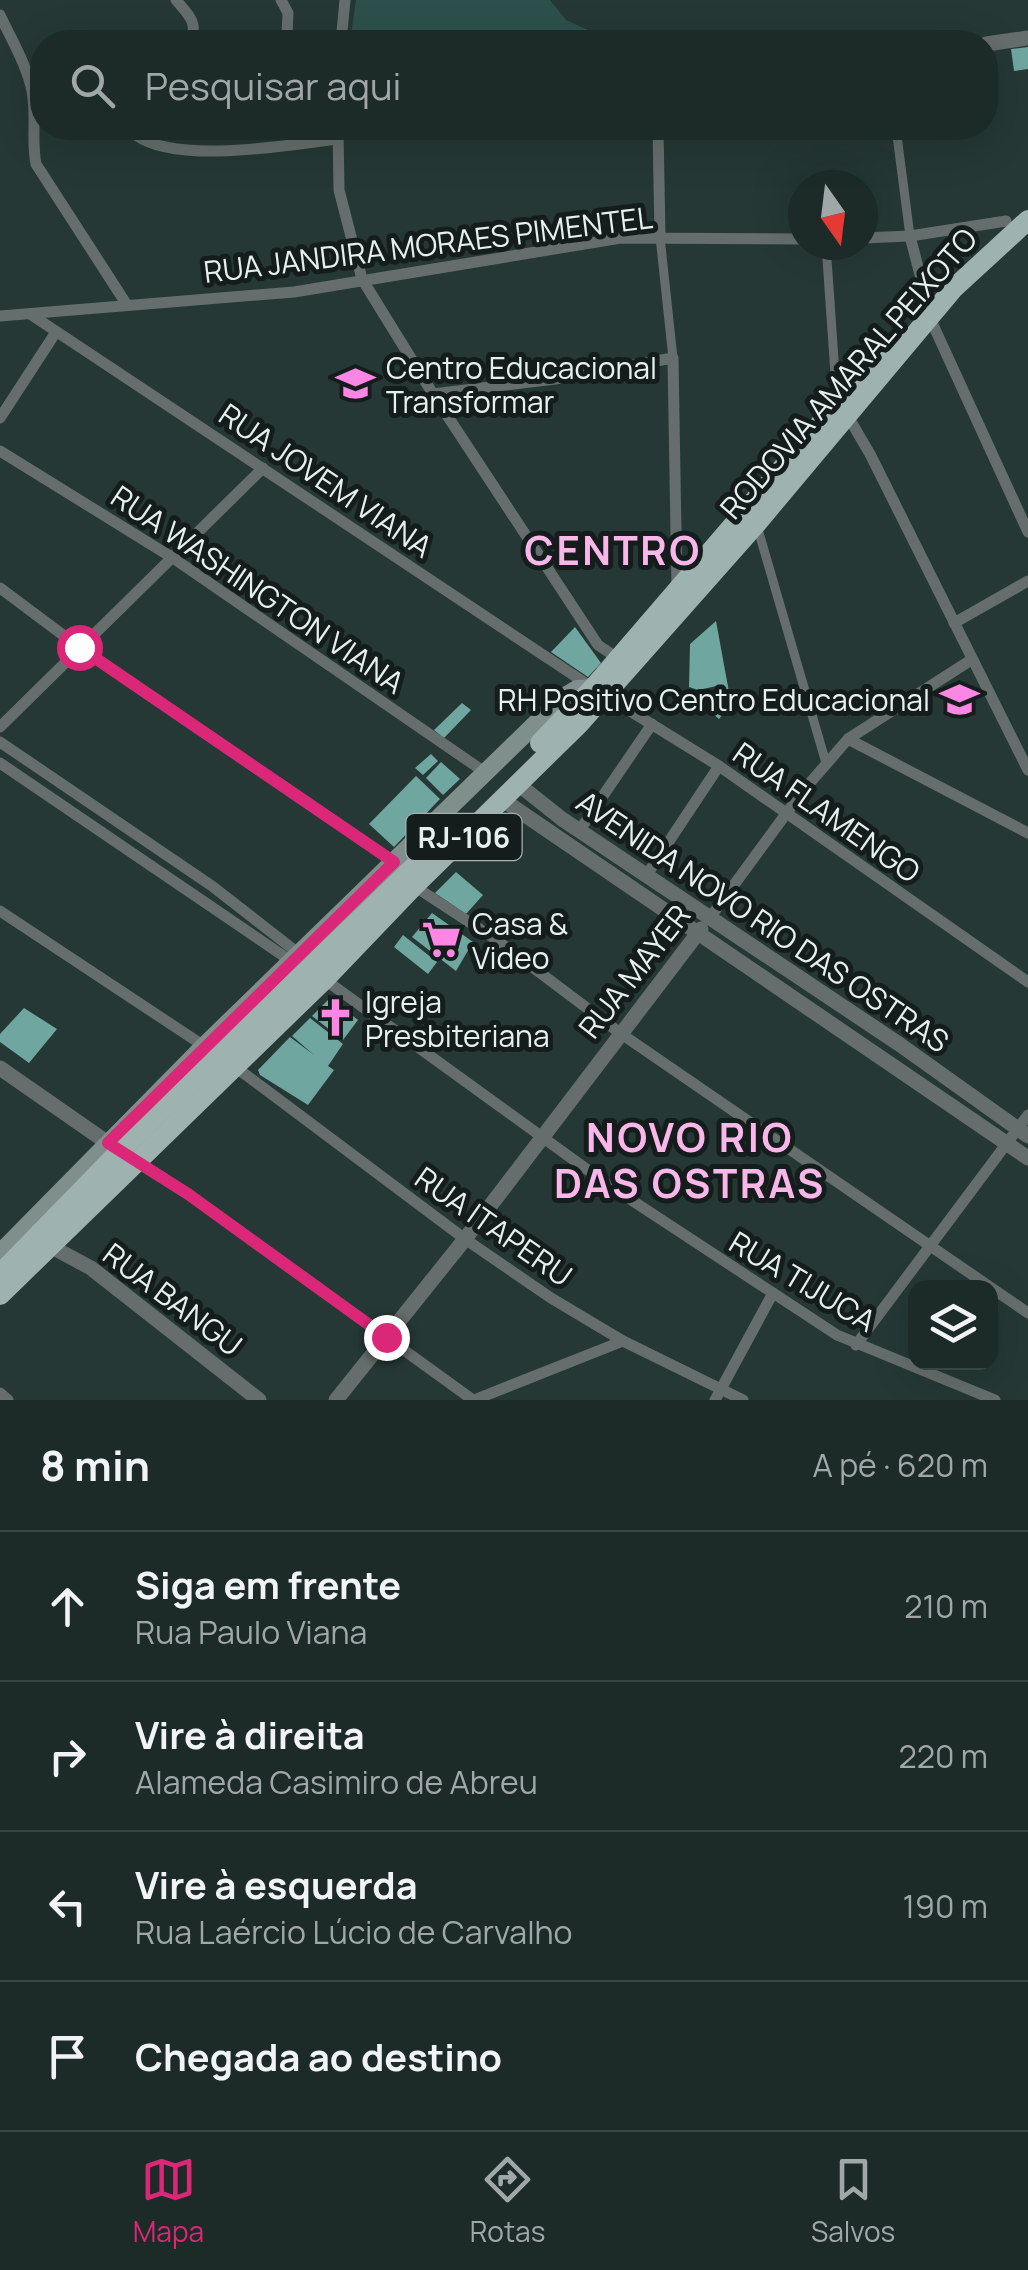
<!DOCTYPE html>
<html lang="pt">
<head>
<meta charset="utf-8">
<style>
  :root { --surface:#1c2a28; --page:#293634; --text:#f1f3f6; --muted:#a0a7a8; --line:#3a4645; --accent:#db2777 }
  body { margin:0; font-family:Manrope,sans-serif; background:var(--page); color:var(--text) }
  .controls { position:absolute; right:30px; bottom:30px; display:grid; overflow:hidden; border-radius:20px; box-shadow:0 10px 40px #0002 }
  .controls button { width:90px; height:90px; display:grid; place-items:center; padding:0; border:0; border-bottom:2px solid var(--line); background:var(--surface); color:var(--text); font:50px sans-serif }
  .compass { position:absolute; left:788px; top:170px; width:90px; height:90px; border-radius:50%; background:var(--surface); box-shadow:0 10px 40px #0002; rotate:166deg }
  .stop { position:absolute; width:30px; height:30px; margin:-22px; border:8px solid #db2777; border-radius:50%; background:#fff }
  .stop.end { background:#db2777; border-color:#fff; box-shadow:0 2px 10px #0008 }
  .list { margin:0; padding:0; list-style:none }
  h2 { display:flex; justify-content:space-between; align-items:center; height:130px; margin:0; padding:0 40px; font-size:42px }
  h2 small { font-size:32px; font-weight:400; color:var(--muted) }
  .list li { display:grid; grid-template-columns:65px 1fr auto; gap:30px; align-items:center; box-sizing:border-box; height:150px; padding:0 40px; border-top:2px solid var(--line) }
  .list b { display:block; font-size:38px; white-space:nowrap }
  .list p { margin:0; font-size:32px; white-space:nowrap; color:var(--muted) }
  .list em { font-size:32px; font-style:normal; color:var(--muted) }
  .icon { flex:none; width:55px; height:55px; fill:none; stroke:currentColor; stroke-width:2; stroke-linecap:round; stroke-linejoin:round }
  .map { position:relative; flex:none; width:1028px; height:1400px; overflow:hidden }
  .search { position:absolute; background:var(--surface); box-shadow:0 10px 40px #0002; left:30px; right:30px; top:30px; height:110px; display:flex; align-items:center; gap:25px; box-sizing:border-box; padding:0 35px; border-radius:40px; color:var(--muted); font-size:38px }
  .sheet { height:730px; background:var(--surface) }
  nav { display:flex; justify-content:space-around; align-items:center; box-sizing:border-box; height:140px; border-top:2px solid var(--line); background:var(--surface); font-size:28px; color:var(--muted) }
  nav a { display:grid; justify-items:center; gap:5px }
  nav .on { color:var(--accent) }
  .map>svg:first-child { display:block }
</style>
</head>
<body>
<div class="map">
<svg width="1028" height="1400" viewBox="0 0 1028 1400">
  <rect width="100%" height="100%" fill="#253835"/>
  <polygon fill="#2d504c" points="356,0 550,0 566,20 601,36 604,42 350,42"/>
  <g fill="#6fa69f">
    <polygon points="1028,47 1028,69 1014,71 1011,49"/>
    <polygon points="716,621 731,703 719,719 706,708 713,701 718,706 722,699 717,686 698,690 689,687 690,644"/>
    <polygon points="575,627 601,663 588,677 551,652"/>
    <polygon points="462,703 471,710 444,738 434,730"/>
    <polygon points="431,754 438,761 423,775 415,768"/>
    <polygon points="441,762 460,779 443,795 426,778"/>
    <polygon points="416,776 440,799 394,847 369,824"/>
    <polygon points="456,872 483,895 466,914 435,893"/>
    <polygon points="432,913 473,942 456,971 412,937"/>
    <polygon points="403,935 437,962 428,974 394,947"/>
    <polygon points="330,998 358,1020 343,1040 312,1016"/>
    <polygon points="24,1008 57,1029 29,1063 0,1042 0,1034"/>
    <polygon points="310,1018 343,1044 328,1066 334,1070 308,1105 260,1075 258,1070 290,1037 314,1055 292,1036"/>
  </g>
  <g fill="none" stroke-linecap="round" stroke-linejoin="round">
    <g stroke="#656e6c" stroke-width="9">
      <polyline points="896,128 910,236"/>
      <polyline points="660,237 673,358"/>
      <polyline points="826,245 837,402"/>
      <polyline points="757,526 826,763"/>
    </g>
    <g stroke="#656e6c" stroke-width="11">
      <path d="M 176,0 C 188,14 200,24 189,42"/>
      <polyline points="281,0 288,13 287,34 322,42"/>
      <path d="M 0,15 C 11,39 27,65 32,91 C 37,116 31,139 36,164 L 127,305"/>
      <polyline points="341,42 345,0"/>
      <path d="M 134,128 L 136,135 C 177,165 288,145 338,139"/>
      <polyline points="338,128 339,190 362,279 433,394 598,645 619,659"/>
      <polyline points="658,128 660,237"/>
      <polyline points="910,236 926,298"/>
      <polyline points="863,238 910,236 1006,221"/>
      <polyline points="30,314 593,688 719,766 1028,982"/>
      <polyline points="0,316 294,292 621,238 803,239"/>
      <polyline points="929,316 1028,532"/>
      <polyline points="433,394 555,379 673,358 677,591"/>
      <polyline points="846,413 870,454 1028,770"/>
      <polyline points="0,418 56,332"/>
      <polyline points="0,451 173,558 486,773"/>
      <polyline points="0,588 79,647 394,862"/>
      <polyline points="954,623 1028,581"/>
      <polyline points="0,727 263,468"/>
      <polyline points="848,739 1028,833"/>
      <polyline points="0,742 212,886 298,953"/>
      <polyline points="0,763 291,961"/>
      <polyline points="579,831 652,724"/>
      <polyline points="646,876 719,766"/>
      <polyline points="414,886 498,941 620,1033 1028,1313"/>
      <polyline points="0,911 204,1046"/>
      <polyline points="709,919 802,792 848,739 971,660"/>
      <polyline points="324,979 607,1184 837,1335 995,1400"/>
      <polyline points="234,1066 465,1239 551,1298 623,1341 743,1400"/>
      <polyline points="135,1161 188,1194 473,1400"/>
      <polyline points="856,1345 1028,1115"/>
      <polyline points="0,1393 8,1400"/>
      <polyline points="474,1400 623,1341"/>
      <polyline points="715,1400 773,1293"/>
    </g>
    <g stroke="#656e6c" stroke-width="15">
      <polyline points="986,44 1028,38"/>
      <polyline points="518,784 562,819 899,1044 1028,1136"/>
      <polyline points="503,800 1028,1158"/>
      <polyline points="0,1068 115,1148"/>
      <polyline points="50,1246 91,1268 259,1400"/>
      <polyline points="336,1400 465,1239 701,929"/>
    </g>
    <polyline stroke="#808e8c" stroke-width="18" points="0,1253 204,1046 562,698 577,689 593,688"/>
    <g stroke="#9eb2af" stroke-width="20">
      <polyline points="540,743 593,688 883,351"/>
      <polyline points="0,1274 120,1151 448,834"/>
      <polyline points="0,1295 325,979 414,886 579,724 757,523 953,289 1028,220"/>
    </g>
  </g>
  <g fill="none" stroke-linecap="round" stroke-linejoin="round">
    <polyline stroke="#db2777" stroke-width="12" points="79,647 394,862 108,1143 188,1194 386,1337"/>
  </g>
  <defs>
    <symbol id="school-bare" viewBox="-9 -9 18 18"><path d="M0-5L7-2L0 1L-7-2ZM-4 1L0 2.5L4 1V4Q0 6-4 4Z" fill="#fc86e4" stroke="#151d1c" stroke-width="2.5" paint-order="stroke"/></symbol>
    <symbol id="supermarket-bare" viewBox="-9 -9 18 18"><path d="M-6-5.5h2.5l.6 2H6L4.5 2H-2.5L-4.4-4H-6ZM-1.5 3.2a1.3 1.3 0 1 0 .1 0ZM3 3.2a1.3 1.3 0 1 0 .1 0Z" fill="#fc86e4" stroke="#151d1c" stroke-width="2.5" paint-order="stroke"/></symbol>
    <symbol id="church-bare" viewBox="-9 -9 18 18"><path d="M-1.2-6h2.4v3.5h3.3v2.4h-3.3V6h-2.4V-.1h-3.3v-2.4h3.3Z" fill="#fc86e4" stroke="#151d1c" stroke-width="2.5" paint-order="stroke"/></symbol>
  </defs>
  <g fill-rule="evenodd">
    <use href="#school-bare" x="328" y="356" width="55" height="55"/>
    <use href="#school-bare" x="932" y="672" width="55" height="55"/>
    <use href="#supermarket-bare" x="414" y="912" width="55" height="55"/>
    <use href="#church-bare" x="308" y="990" width="55" height="55"/>
  </g>
  <g text-anchor="middle" dominant-baseline="central" stroke-width="10" stroke-linejoin="round" paint-order="stroke">
    <rect fill="#151d1c" stroke="#a7b1b0" stroke-width="2.5" x="406.5" y="814" width="115" height="46" rx="8"/>
    <g font-size="28" font-weight="bold" fill="#e5f1ef">
      <text x="464" y="837">RJ-106</text>
    </g>
    <g font-size="30" fill="#e5f1ef" stroke="#151d1c">
      <text transform="translate(428 244) rotate(-7)">RUA JANDIRA MORAES PIMENTEL</text>
      <text transform="translate(848 373) rotate(-49)">RODOVIA AMARAL PEIXOTO</text>
      <text transform="translate(326 480) rotate(34)">RUA JOVEM VIANA</text>
      <text transform="translate(258 589) rotate(34)">RUA WASHINGTON VIANA</text>
      <text transform="translate(827 812) rotate(35)">RUA FLAMENGO</text>
      <text transform="translate(763 921) rotate(34)">AVENIDA NOVO RIO DAS OSTRAS</text>
      <text transform="translate(634 971) rotate(-52)">RUA MAYER</text>
      <text transform="translate(494 1226) rotate(35)">RUA ITAPERU</text>
      <text transform="translate(803 1281) rotate(31)">RUA TIJUCA</text>
      <text transform="translate(173 1299) rotate(37)">RUA BANGU</text>
    </g>
    <g font-size="30" fill="#e5f1ef" stroke="#151d1c" text-anchor="start">
      <text x="386" y="367">Centro Educacional<tspan x="386" dy="34">Transformar</tspan></text>
      <text x="930" y="699" text-anchor="end">RH Positivo Centro Educacional</text>
      <text x="472" y="923">Casa &amp;<tspan x="472" dy="34">Video</tspan></text>
      <text x="365" y="1001">Igreja<tspan x="365" dy="34">Presbiteriana</tspan></text>
    </g>
    <g font-size="40" font-weight="bold" letter-spacing="2.5" fill="#f8b6e9" stroke="#151d1c">
      <text x="613" y="549">CENTRO</text>
      <text x="690" y="1136">NOVO RIO<tspan x="690" dy="46">DAS OSTRAS</tspan></text>
    </g>
  </g>
</svg>
<div class="controls">
<button><svg class="icon" aria-label="layers" viewBox="0 0 24 24"><path d="M12 4l9 5-9 5-9-5zM3 14l9 5 9-5"/></svg></button>
</div>
<svg class="compass" viewBox="-18 -18 36 36"><path d="M0-13l5 13h-10z" fill="#e53935"/><path d="M0 13l5-13h-10z" fill="#a0a7a8"/></svg>
<div class="stop" style="left:79px;top:647px"></div>
<div class="stop end" style="left:386px;top:1337px"></div>
<div class="search"><svg class="icon" aria-label="search" viewBox="0 0 24 24"><circle cx="10" cy="10" r="6"/><path d="M15 15l6 6"/></svg>Pesquisar aqui</div>
</div>
<section class="sheet">
<h2>8 min<small>A pé · 620 m</small></h2>
<ul class="list">
<li><svg class="icon" aria-label="ahead" viewBox="0 0 24 24"><path d="M12 20V5M6 11l6-6 6 6"/></svg><div><b>Siga em frente</b><p>Rua Paulo Viana</p></div><em>210 m</em></li>
<li><svg class="icon" aria-label="right" viewBox="0 0 24 24"><path d="M7 20v-9h11M14 6l5 5-5 5"/></svg><div><b>Vire à direita</b><p>Alameda Casimiro de Abreu</p></div><em>220 m</em></li>
<li><svg class="icon" aria-label="left" viewBox="0 0 24 24"><path d="M17 20v-9H6M10 6l-5 5 5 5"/></svg><div><b>Vire à esquerda</b><p>Rua Laércio Lúcio de Carvalho</p></div><em>190 m</em></li>
<li><svg class="icon" aria-label="arrive" viewBox="0 0 24 24"><path d="M6 21V4h12l-3 4 3 4H6"/></svg><div><b>Chegada ao destino</b></div></li>
</ul>
</section>
<nav>
<a class="on"><svg class="icon" aria-label="map" viewBox="0 0 24 24"><path d="M3 6l6-2 6 2 6-2v14l-6 2-6-2-6 2zM9 4v14M15 6v14"/></svg>Mapa</a>
<a><svg class="icon" aria-label="directions" viewBox="0 0 24 24"><path d="M12 3l9 9-9 9-9-9zM9 14v-3h6M13 9l2 2-2 2"/></svg>Rotas</a>
<a><svg class="icon" aria-label="saved" viewBox="0 0 24 24"><path d="M7 4h10v16l-5-4-5 4z"/></svg>Salvos</a>
</nav>
</body>
</html>
